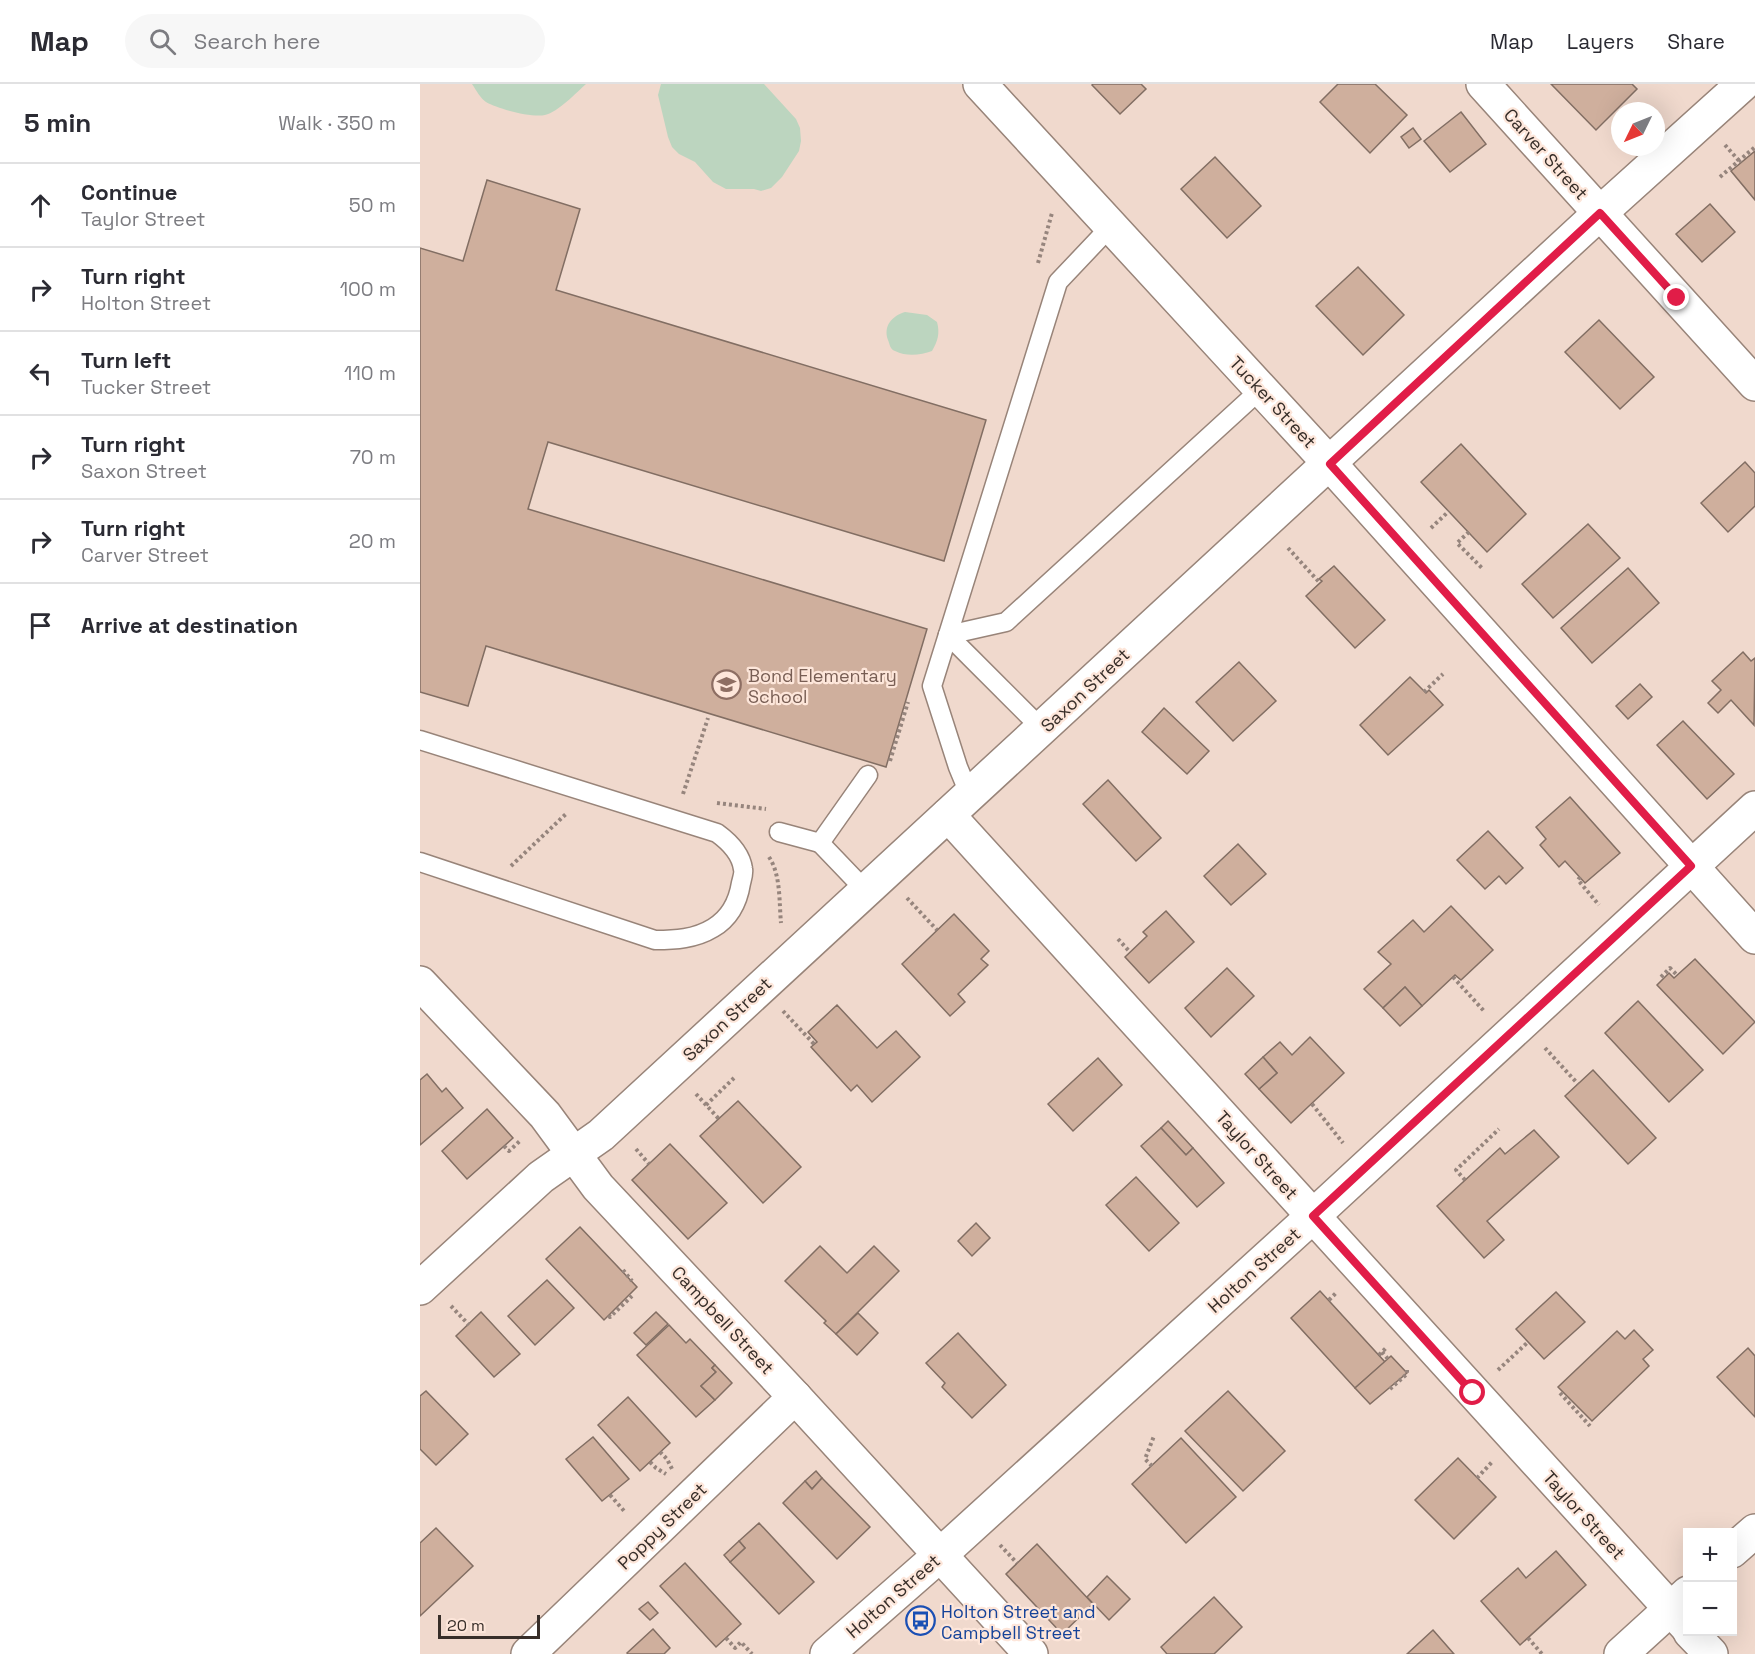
<!DOCTYPE html>
<html lang="en">
<head>
<meta charset="utf-8">
<style>
  :root { --surface:#fff; --page:#f7f7f7; --text:#2b2b33; --muted:#7c7c81; --line:#e1e1e2 }
  body { margin:0; font-family:"Space Grotesk",sans-serif; background:var(--page); color:var(--text) }
  .controls { position:absolute; right:18px; bottom:18px; display:grid; overflow:hidden; border-radius:0px; box-shadow:0 6px 24px #0002 }
  .controls button { width:54px; height:54px; display:grid; place-items:center; padding:0; border:0; border-bottom:2px solid var(--line); background:var(--surface); color:var(--text); font:30px sans-serif }
  .compass { position:absolute; left:1191px; top:18px; width:54px; height:54px; border-radius:50%; background:var(--surface); box-shadow:0 6px 24px #0002; rotate:227deg }
  .scale { position:absolute; left:18px; bottom:15px; width:102px; box-sizing:border-box; padding-left:6px; border:3px solid #372e29; border-top:0; font-size:16px; line-height:21px; white-space:nowrap; color:#372e29; -webkit-text-stroke:4px #fde6da; paint-order:stroke }
  .stop { position:absolute; width:18px; height:18px; margin:-14px; border:4px solid #e11d48; border-radius:50%; background:#fff }
  .stop.end { background:#e11d48; border-color:#fff; box-shadow:0 2px 6px #0008 }
  .list { margin:0; padding:0; list-style:none }
  h2 { display:flex; justify-content:space-between; align-items:center; height:78px; margin:0; padding:0 24px; font-size:26px }
  h2 small { font-size:20px; font-weight:400; color:var(--muted) }
  .list li { display:grid; grid-template-columns:39px 1fr auto; gap:18px; align-items:center; box-sizing:border-box; height:84px; padding:0 24px; border-top:2px solid var(--line) }
  .list b { display:block; font-size:22px; white-space:nowrap }
  .list p { margin:0; font-size:20px; white-space:nowrap; color:var(--muted) }
  .list em { font-size:20px; font-style:normal; color:var(--muted) }
  .icon { flex:none; width:33px; height:33px; fill:none; stroke:currentColor; stroke-width:2; stroke-linecap:round; stroke-linejoin:round }
  .map { position:relative; flex:none; width:1335px; height:1570px; overflow:hidden }
  header { display:flex; align-items:center; gap:36px; box-sizing:border-box; height:84px; padding:0 30px; background:var(--surface); border-bottom:2px solid var(--line) }
  header strong { font-size:28px }
  nav { display:flex; gap:33px; margin-inline-start:auto; font-size:21px }
  .search { width:420px; height:54px; background:var(--page); display:flex; align-items:center; gap:15px; box-sizing:border-box; padding:0 21px; border-radius:33px; color:var(--muted); font-size:22px }
  main { display:flex }
  aside { flex:1; background:var(--surface) }
  .map>svg:first-child { display:block }
</style>
</head>
<body>
<header>
<strong>Map</strong>
<div class="search"><svg class="icon" aria-label="search" viewBox="0 0 24 24"><circle cx="10" cy="10" r="6"/><path d="M15 15l6 6"/></svg>Search here</div>
<nav><a>Map</a><a>Layers</a><a>Share</a></nav>
</header>
<main>
<aside>
<h2>5 min<small>Walk · 350 m</small></h2>
<ul class="list">
<li><svg class="icon" aria-label="ahead" viewBox="0 0 24 24"><path d="M12 20V5M6 11l6-6 6 6"/></svg><div><b>Continue</b><p>Taylor Street</p></div><em>50 m</em></li>
<li><svg class="icon" aria-label="right" viewBox="0 0 24 24"><path d="M7 20v-9h11M14 6l5 5-5 5"/></svg><div><b>Turn right</b><p>Holton Street</p></div><em>100 m</em></li>
<li><svg class="icon" aria-label="left" viewBox="0 0 24 24"><path d="M17 20v-9H6M10 6l-5 5 5 5"/></svg><div><b>Turn left</b><p>Tucker Street</p></div><em>110 m</em></li>
<li><svg class="icon" aria-label="right" viewBox="0 0 24 24"><path d="M7 20v-9h11M14 6l5 5-5 5"/></svg><div><b>Turn right</b><p>Saxon Street</p></div><em>70 m</em></li>
<li><svg class="icon" aria-label="right" viewBox="0 0 24 24"><path d="M7 20v-9h11M14 6l5 5-5 5"/></svg><div><b>Turn right</b><p>Carver Street</p></div><em>20 m</em></li>
<li><svg class="icon" aria-label="arrive" viewBox="0 0 24 24"><path d="M6 21V4h12l-3 4 3 4H6"/></svg><div><b>Arrive at destination</b></div></li>
</ul>
</aside>
<div class="map">
<svg width="1335" height="1570" viewBox="0 0 1335 1570">
  <rect width="100%" height="100%" fill="#f0d9cd"/>
  <g fill="#bcd5bf">
    <path d="M 52,0 L 166,0 C 156,9 138,28 125,31 C 112,34 78,25 66,18 C 61,15 56,6 52,0 Z"/>
    <polygon points="241,0 344,0 376,35 380,44 381,57 379,67 362,93 351,104 341,107 334,105 306,105 293,98 275,78 259,70 252,63 248,53 238,11"/>
    <path d="M 485,228 L 507,231 L 517,238 C 520,249 518,257 512,267 C 501,271 487,273 475,267 C 470,265 470,261 468,256 C 463,242 472,232 485,228 Z"/>
  </g>
  <g fill="#cfaf9d" stroke="#826e63" stroke-width="1.5">
    <polygon points="673,0 721,0 726,5 700,30 672,1"/>
    <polygon points="918,0 955,0 987,31 950,69 900,18"/>
    <polygon points="1131,0 1212,0 1217,5 1176,46"/>
    <polygon points="1041,28 1066,60 1030,88 1004,57"/>
    <polygon points="993,44 1001,55 989,64 981,53"/>
    <polygon points="1335,67 1335,116 1311,87"/>
    <polygon points="795,73 841,122 807,154 761,105"/>
    <polygon points="67,96 160,125 136,206 566,336 524,477 128,358 108,425 507,545 466,683 66,562 48,622 0,608 0,164 43,177"/>
    <polygon points="1290,120 1315,148 1282,178 1256,150"/>
    <polygon points="938,183 984,231 943,271 896,222"/>
    <polygon points="1179,236 1234,293 1200,325 1145,268"/>
    <polygon points="1041,360 1106,430 1067,468 1001,398"/>
    <polygon points="1325,378 1335,389 1335,422 1308,448 1281,419"/>
    <polygon points="1168,440 1200,474 1133,534 1102,500"/>
    <polygon points="914,482 965,536 935,564 886,512 902,497 899,495"/>
    <polygon points="1208,484 1239,519 1172,579 1141,544"/>
    <polygon points="1323,568 1331,577 1335,574 1334,641 1311,616 1298,629 1288,619 1301,606 1292,597"/>
    <polygon points="819,578 856,617 813,657 776,618"/>
    <polygon points="990,593 1006,609 1009,606 1023,621 968,671 940,641"/>
    <polygon points="1220,600 1232,613 1208,635 1196,622"/>
    <polygon points="744,624 789,667 767,690 722,648"/>
    <polygon points="1263,637 1314,690 1287,715 1237,661"/>
    <polygon points="688,696 741,754 716,777 663,720"/>
    <polygon points="1150,713 1200,769 1165,799 1145,777 1139,783 1120,761 1126,755 1116,743"/>
    <polygon points="1068,747 1103,784 1086,800 1079,792 1065,805 1037,776"/>
    <polygon points="818,760 846,790 811,821 784,792"/>
    <polygon points="1031,822 1073,866 1041,896 1035,891 1002,922 985,903 963,924 944,905 971,880 958,868 993,836 1004,848"/>
    <polygon points="746,827 774,858 729,899 705,873 727,852 723,848"/>
    <polygon points="534,830 569,867 561,875 568,881 538,910 545,918 530,932 482,880"/>
    <polygon points="1275,875 1335,938 1303,970 1237,901 1249,889 1254,894"/>
    <polygon points="807,884 834,912 791,953 765,924"/>
    <polygon points="985,903 1002,922 980,942 963,924"/>
    <polygon points="1218,917 1283,986 1249,1018 1185,949"/>
    <polygon points="417,921 457,964 476,947 500,973 452,1018 437,1001 431,1007 391,963 397,958 388,948"/>
    <polygon points="890,953 924,989 871,1039 839,1005 857,989 843,973 860,958 872,971"/>
    <polygon points="843,973 857,989 839,1005 825,990"/>
    <polygon points="678,974 702,1001 653,1047 628,1020"/>
    <polygon points="1173,986 1236,1054 1208,1080 1145,1012"/>
    <polygon points="7,990 22,1008 26,1004 43,1024 0,1061 0,996"/>
    <polygon points="318,1017 381,1083 343,1119 280,1052"/>
    <polygon points="67,1025 93,1054 47,1095 22,1067"/>
    <polygon points="748,1037 773,1064 766,1071 741,1044"/>
    <polygon points="741,1044 766,1071 773,1064 804,1099 777,1123 721,1062"/>
    <polygon points="1114,1046 1139,1073 1067,1137 1084,1156 1064,1174 1017,1122 1080,1064 1085,1070"/>
    <polygon points="250,1060 307,1119 268,1155 212,1096"/>
    <polygon points="716,1093 759,1139 729,1167 686,1121"/>
    <polygon points="556,1139 570,1154 552,1172 538,1157"/>
    <polygon points="160,1143 217,1203 184,1236 126,1175"/>
    <polygon points="400,1162 427,1189 454,1162 479,1187 416,1250 404,1239 406,1237 365,1197"/>
    <polygon points="127,1196 154,1224 115,1261 88,1232"/>
    <polygon points="900,1207 965,1278 935,1304 871,1234"/>
    <polygon points="1136,1208 1165,1238 1124,1275 1096,1245"/>
    <polygon points="61,1228 100,1270 74,1293 36,1252"/>
    <polygon points="236,1228 248,1240 226,1261 214,1249"/>
    <polygon points="438,1229 458,1249 437,1271 416,1250"/>
    <polygon points="249,1241 266,1259 270,1255 295,1281 292,1284 296,1288 281,1302 295,1316 276,1333 217,1271"/>
    <polygon points="1214,1246 1233,1266 1223,1275 1229,1282 1172,1337 1138,1303 1197,1247 1205,1255"/>
    <polygon points="538,1249 586,1301 552,1334 522,1303 525,1299 506,1279"/>
    <polygon points="1328,1264 1335,1272 1335,1333 1297,1293"/>
    <polygon points="971,1272 987,1289 950,1320 935,1304"/>
    <polygon points="295,1281 312,1299 295,1316 281,1302 296,1288 292,1284"/>
    <polygon points="6,1307 48,1350 16,1381 0,1365 0,1312"/>
    <polygon points="808,1307 865,1367 823,1407 765,1347"/>
    <polygon points="208,1313 250,1359 220,1387 178,1341"/>
    <polygon points="173,1353 209,1395 182,1417 146,1375"/>
    <polygon points="761,1354 816,1413 766,1459 712,1400"/>
    <polygon points="1038,1374 1076,1413 1034,1455 995,1416"/>
    <polygon points="396,1387 402,1394 392,1405 385,1397"/>
    <polygon points="402,1394 450,1443 417,1475 363,1419 385,1397 392,1405"/>
    <polygon points="339,1439 394,1498 359,1530 310,1478 325,1464 319,1457"/>
    <polygon points="16,1444 53,1482 0,1532 0,1459"/>
    <polygon points="319,1457 325,1464 310,1478 304,1471"/>
    <polygon points="617,1460 673,1520 642,1550 586,1490"/>
    <polygon points="1136,1467 1166,1501 1100,1561 1061,1517 1098,1484 1106,1494"/>
    <polygon points="265,1479 321,1540 296,1563 240,1502"/>
    <polygon points="687,1492 710,1515 689,1536 667,1513"/>
    <polygon points="794,1513 822,1543 794,1570 747,1570 741,1563"/>
    <polygon points="228,1518 238,1529 230,1536 219,1525"/>
    <polygon points="233,1545 250,1564 244,1570 208,1570 207,1569"/>
    <polygon points="1013,1546 1034,1570 987,1570"/>
  </g>
  <g fill="none" stroke-linecap="round" stroke-linejoin="round">
    <defs>
      <g id="lane">
        <polyline points="528,551 586,538 841,305"/>
        <polyline points="528,551 622,645"/>
        <path d="M 0,656 L 297,749 C 308,757 321,770 323,785 C 324,789 322,795 321,799 C 318,818 310,834 293,844 C 275,855 255,856 235,856 L 0,778"/>
        <polyline points="550,712 538,683 512,602 638,198 692,141"/>
        <polyline points="359,748 400,759 448,691"/>
        <polyline points="400,759 446,807"/>
      </g>
      <g id="street">
        <polyline points="560,0 910,380 1335,853"/>
        <polyline points="1063,0 1335,300"/>
        <polyline points="528,731 1268,1544"/>
        <polyline points="0,899 125,1031 178,1103 375,1313 611,1570"/>
        <polyline points="0,1204 121,1093 181,1051 1180,129 1323,0"/>
        <polyline points="1312,1467 1335,1447"/>
        <polyline points="1270,1548 1291,1570"/>
        <polyline points="108,1570 375,1313"/>
        <polyline points="1201,1570 1268,1509"/>
      </g>
      <polyline id="secondary" points="407,1570 520,1471 893,1132 1335,724"/>
    </defs>
    <use href="#lane" stroke="#988479" stroke-width="21"/>
    <use href="#street" stroke="#988479" stroke-width="36"/>
    <use href="#secondary" stroke="#988479" stroke-width="36"/>
    <g stroke="#96857d" stroke-width="4" stroke-dasharray="3 3" stroke-linecap="butt">
      <polyline points="1305,61 1321,79"/>
      <polyline points="1300,93 1335,63"/>
      <polyline points="618,179 632,129"/>
      <polyline points="1011,444 1029,427"/>
      <polyline points="1049,448 1037,459 1063,485"/>
      <polyline points="868,464 900,499"/>
      <polyline points="1004,608 1023,590"/>
      <polyline points="470,677 488,618"/>
      <polyline points="263,710 288,634"/>
      <polyline points="297,719 346,725"/>
      <path d="M 349,773 C 361,791 359,818 361,839"/>
      <polyline points="91,782 147,729"/>
      <polyline points="1160,793 1158,796 1179,821"/>
      <polyline points="487,814 517,846"/>
      <polyline points="698,855 710,868"/>
      <polyline points="1033,893 1064,927"/>
      <polyline points="1241,893 1250,884 1257,891"/>
      <polyline points="363,927 394,960"/>
      <polyline points="1125,964 1158,1000"/>
      <polyline points="276,1010 299,1035"/>
      <polyline points="892,1020 923,1059"/>
      <polyline points="286,1021 314,994"/>
      <polyline points="84,1062 89,1067 101,1056"/>
      <polyline points="216,1065 229,1080"/>
      <polyline points="1045,1096 1036,1086 1079,1045"/>
      <polyline points="203,1186 212,1197"/>
      <polyline points="909,1216 917,1208"/>
      <polyline points="31,1222 49,1241"/>
      <polyline points="189,1231 190,1233 212,1212"/>
      <polyline points="962,1268 968,1275"/>
      <polyline points="959,1271 967,1263"/>
      <polyline points="1078,1286 1108,1258"/>
      <polyline points="970,1305 987,1290 987,1286"/>
      <polyline points="1140,1309 1170,1342"/>
      <polyline points="240,1368 247,1375 252,1385"/>
      <polyline points="230,1378 236,1384 246,1390"/>
      <polyline points="732,1382 725,1375 734,1352"/>
      <polyline points="1057,1394 1073,1377"/>
      <polyline points="190,1411 205,1428"/>
      <polyline points="580,1461 597,1479"/>
      <polyline points="306,1554 315,1564 321,1558 332,1570"/>
      <polyline points="1108,1554 1122,1570"/>
    </g>
    <use href="#lane" stroke="#fff" stroke-width="18"/>
    <use href="#street" stroke="#fff" stroke-width="33"/>
    <use href="#secondary" stroke="#fff" stroke-width="33"/>
  </g>
  <g fill="none" stroke-linecap="round" stroke-linejoin="round">
    <polyline stroke="#e11d48" stroke-width="8" points="1053,1309 893,1132 1271,782 910,380 1180,129 1257,214"/>
  </g>
  <defs>
    <symbol id="school-ring" viewBox="-11 -11 22 22"><circle r="9.5" fill="#fde6da" stroke="#8d6e63" stroke-width="1.5"/><path d="M0-5L7-2L0 1L-7-2ZM-4 1L0 2.5L4 1V4Q0 6-4 4Z" fill="#8d6e63"/></symbol>
    <symbol id="bus-ring" viewBox="-11 -11 22 22"><circle r="9.5" fill="#fde6da" stroke="#1a4fb4" stroke-width="1.5"/><path d="M-5-6H5V4H4V6H2V4H-2V6H-4V4H-5ZM-3.5-4V0h7V-4ZM-3.5 1.2v1.5H-2V1.2ZM2 1.2v1.5H3.5V1.2Z" fill="#1a4fb4"/></symbol>
  </defs>
  <g fill-rule="evenodd">
    <use href="#school-ring" x="290" y="584" width="33" height="33"/>
    <use href="#bus-ring" x="484" y="1520" width="33" height="33"/>
  </g>
  <g text-anchor="middle" dominant-baseline="central" stroke-width="4.5" stroke-linejoin="round" paint-order="stroke">
    <g font-size="18" fill="#372e29" stroke="#fde6da">
      <text transform="translate(1126 70) rotate(48)">Carver Street</text>
      <text transform="translate(853 318) rotate(47)">Tucker Street</text>
      <text transform="translate(665 606) rotate(-43)">Saxon Street</text>
      <text transform="translate(307 935) rotate(-43)">Saxon Street</text>
      <text transform="translate(837 1071) rotate(48)">Taylor Street</text>
      <text transform="translate(834 1186) rotate(-42)">Holton Street</text>
      <text transform="translate(303 1236) rotate(47)">Campbell Street</text>
      <text transform="translate(1164 1431) rotate(48)">Taylor Street</text>
      <text transform="translate(242 1442) rotate(-44)">Poppy Street</text>
      <text transform="translate(473 1512) rotate(-41)">Holton Street</text>
    </g>
    <g font-size="18" fill="#785e54" stroke="#fde6da" text-anchor="start">
      <text x="328" y="591">Bond Elementary<tspan x="328" dy="21">School</tspan></text>
    </g>
    <g font-size="18" fill="#164399" stroke="#fde6da" text-anchor="start">
      <text x="521" y="1527">Holton Street and<tspan x="521" dy="21">Campbell Street</tspan></text>
    </g>
  </g>
</svg>
<div class="controls">
<button>+</button>
<button>−</button>
</div>
<svg class="compass" viewBox="-18 -18 36 36"><path d="M0-13l5 13h-10z" fill="#e53935"/><path d="M0 13l5-13h-10z" fill="#7c7c81"/></svg>
<div class="scale">20 m</div>
<div class="stop" style="left:1053px;top:1309px"></div>
<div class="stop end" style="left:1257px;top:214px"></div>
</div>
</main>
</body>
</html>
